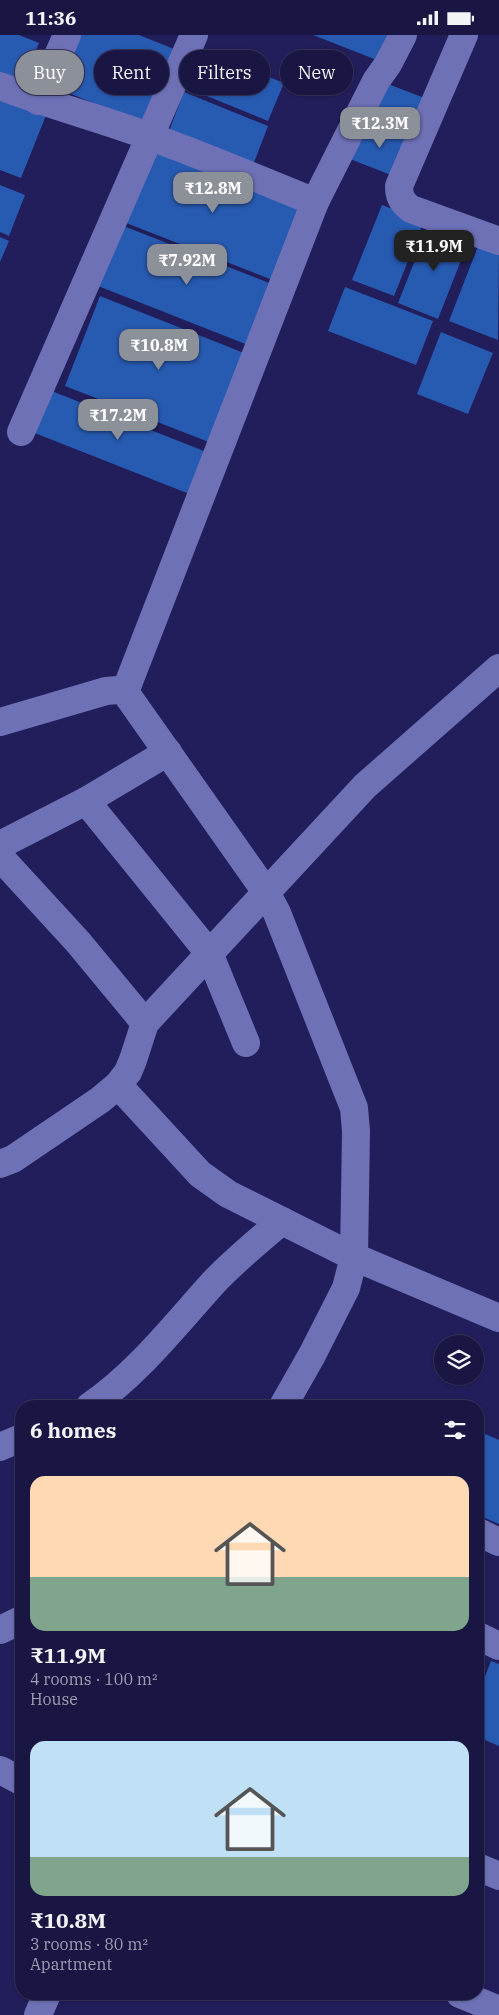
<!DOCTYPE html>
<meta charset="utf-8">
<style>
:root{--surface:#1a1644;--page:#27234f;--text:#f1f3f6;--muted:#9f9fb2;--line:#38355d;--accent:#8c9099}
body{margin:0;font-family:"IBM Plex Serif",serif;background:var(--page);color:var(--text);height:100vh;display:flex;flex-direction:column;font-size:19px;white-space:nowrap}
*{box-sizing:border-box;margin:0}
p{font-size:16px;color:var(--muted)}
.icon{flex:none;width:28px;height:28px;fill:none;stroke:currentColor;stroke-width:2;stroke-linecap:round;stroke-linejoin:round}
.map{position:relative;flex:1;overflow:hidden}
.side{position:absolute;left:15px;top:1365px;width:469px;height:600px;display:flex;flex-direction:column;background:var(--surface);border-radius:20px;box-shadow:0 1px 4px #0004,0 0 0 1px var(--line)}
.side>*{flex:none}
.banner{position:absolute;left:15px;top:15px;width:470px;height:45px;display:flex;gap:10px}
.tools{position:absolute;left:434px;top:1300px;display:grid;gap:10px}
.tools a{display:grid;place-items:center;width:50px;height:50px;border-radius:50%;background:var(--surface);box-shadow:0 1px 4px #0004,0 0 0 1px var(--line);font-size:25px}
.price{position:absolute;translate:-50% -42px;padding:0 11px;border-radius:10px;background:var(--accent);color:#fff;font-size:16px;line-height:32px;filter:drop-shadow(0 1px 2px #0008)}
.price::after{content:'';position:absolute;left:50%;top:30px;width:15px;height:11px;margin-left:-8px;background:inherit;clip-path:polygon(0 0,100% 0,50% 100%)}
.price.active{background:#222;color:#fff}
ul{padding:0;list-style:none}
li{display:grid;align-content:center;gap:10px;height:265px;padding:0 15px}
li span{display:grid;place-items:center;height:155px;border-radius:15px;color:#555}
li>.icon{margin-inline-start:auto}
span .icon{width:90px;height:90px;fill:#fffc;stroke-width:1}
li b{font-size:21px}
h2{display:flex;justify-content:space-between;align-items:center;height:60px;padding:0 15px;font-size:21px}
.pill{padding:0 18px;border-radius:22px;background:var(--surface);box-shadow:0 1px 4px #0004,0 0 0 1px var(--line);font-size:18px;line-height:45px}
.pill.active{background:var(--accent);color:#fff}
.status{display:flex;justify-content:space-between;align-items:center;height:35px;padding:0 25px;background:var(--surface);direction:ltr}
.status svg{height:14px;fill:currentColor}
.map>svg:first-child{display:block}
.building{fill:#275ab1}
.lines{fill:none;stroke-linecap:round;stroke-linejoin:round}
.minor{stroke:#6e71b6;stroke-width:28}
</style>
<div class="status"><b>11:36</b><svg viewBox="0 0 49 12"><path d="M0 12V9h3v3zM5 12V6h3v6zM10 12V3h3v9zM15 12V0h3v12zM26 1h20v11H26zM47 4h2v5h-2z"/></svg></div>
<div class="map">
<svg width="499" height="1980" viewBox="0 0 499 1980">
<rect width="100%" height="100%" fill="#221e5b"/>
<g class="building">
<polygon points="0,0 19,0 39,8 19,55 0,47"/>
<polygon points="80,0 139,0 179,16 150,91 59,54"/>
<polygon points="313,0 398,0 387,29"/>
<polygon points="202,16 284,48 268,86 187,53"/>
<polygon points="380,46 427,64 415,96 368,77"/>
<polygon points="184,57 268,91 253,130 169,96"/>
<polygon points="0,59 47,78 21,143 0,135"/>
<polygon points="364,87 410,105 396,142 350,124"/>
<polygon points="150,112 304,172 275,246 121,186"/>
<polygon points="0,150 25,160 9,201 0,197"/>
<polygon points="382,170 424,186 394,261 352,245"/>
<polygon points="121,190 277,251 253,312 98,251"/>
<polygon points="429,190 469,205 438,284 398,268"/>
<polygon points="0,202 9,206 0,227"/>
<polygon points="480,206 499,214 498,305 449,286"/>
<polygon points="345,252 433,286 416,330 328,296"/>
<polygon points="100,261 254,322 219,411 65,351"/>
<polygon points="441,297 493,318 468,379 417,359"/>
<polygon points="44,353 209,418 192,460 27,395"/>
<polygon points="485,1399 499,1405 499,1489 478,1480 478,1417"/>
<polygon points="491,1626 499,1629 499,1711 478,1702 478,1660"/>
</g>
<g class="lines">
<g class="minor">
<path d="M464,0L399,151C399,162 402,167 411,174L499,206"/>
<path d="M0,51C49,70 99,83 148,101C205,121 260,145 315,167"/>
<polyline points="38,66 67,0"/>
<polyline points="21,397 194,0"/>
<polyline points="125,657 315,167 376,46 388,29 403,0"/>
<polyline points="0,687 106,656 118,655 125,657 266,857 277,878 354,1073 356,1096 354,1222 346,1253 312,1320 283,1371"/>
<polyline points="86,766 209,918 246,1008"/>
<polyline points="0,810 86,766 168,717"/>
<polyline points="0,822 78,907 145,988"/>
<polyline points="118,1050 200,1139 228,1159 354,1222 499,1283"/>
<polyline points="0,1129 13,1124 100,1065 118,1050 128,1037 133,1025 145,988 365,751 499,633"/>
<path d="M90,1371C138,1338 175,1290 214,1247C235,1225 258,1206 282,1186"/>
<polyline points="0,1412 21,1403"/>
<polyline points="478,1497 499,1507"/>
<polyline points="0,1595 21,1585"/>
<polyline points="478,1601 499,1611"/>
<polyline points="0,1735 21,1746"/>
<polyline points="478,1832 499,1841"/>
<polyline points="460,1959 499,1975"/>
<polyline points="38,1980 47,1959"/>
</g>
</g>
</svg>
<div class="tools">
<a><svg class="icon" aria-label="layers" viewBox="0 0 24 24"><path d="M12 4l9 5-9 5-9-5zM3 14l9 5 9-5"/></svg></a>
</div>
<b class="price" style="left:380px;top:114px">₹12.3M</b>
<b class="price" style="left:213px;top:179px">₹12.8M</b>
<b class="price active" style="left:434px;top:237px">₹11.9M</b>
<b class="price" style="left:187px;top:251px">₹7.92M</b>
<b class="price" style="left:159px;top:336px">₹10.8M</b>
<b class="price" style="left:118px;top:406px">₹17.2M</b>
<div class="banner">
<a class="pill active">Buy</a>
<a class="pill">Rent</a>
<a class="pill">Filters</a>
<a class="pill">New</a>
</div>
<section class="side">
<h2>6 homes<svg class="icon" aria-label="filters" viewBox="0 0 24 24"><path d="M4 7h16M4 17h16"/><circle cx="9" cy="7" r="2"/><circle cx="15" cy="17" r="2"/></svg></h2>
<ul>
<li><span style="background:linear-gradient(#ffd9b3 65%,#7fa58c 0)"><svg class="icon" aria-label="home" viewBox="0 0 24 24"><path d="M3 11l9-7 9 7M6 9v11h12V9"/></svg></span><div><b>₹11.9M</b><p>4 rooms · 100 m²</p><p>House</p></div></li>
<li><span style="background:linear-gradient(#bfe0f5 75%,#7fa58c 0)"><svg class="icon" aria-label="home" viewBox="0 0 24 24"><path d="M3 11l9-7 9 7M6 9v11h12V9"/></svg></span><div><b>₹10.8M</b><p>3 rooms · 80 m²</p><p>Apartment</p></div></li>
</ul>
</section>
</div>
